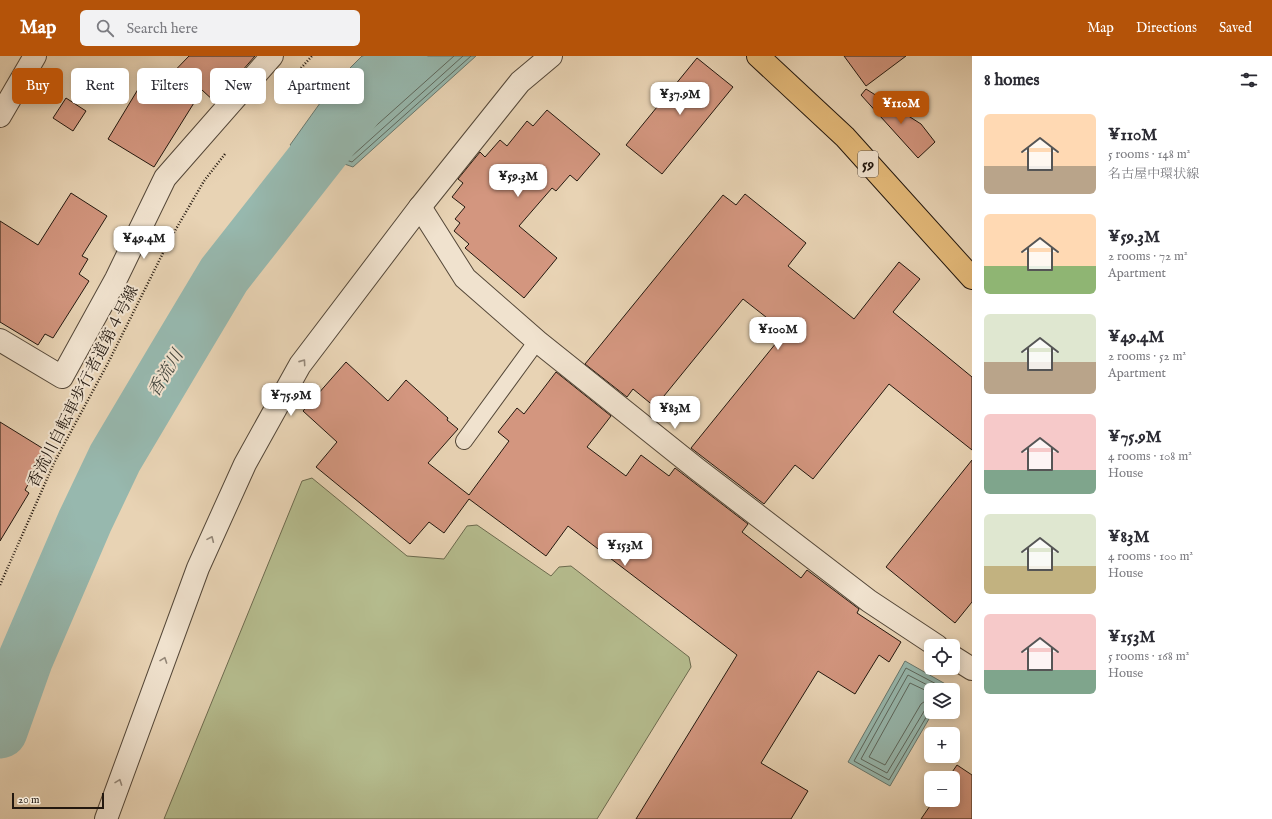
<!DOCTYPE html>
<meta charset="utf-8">
<style>
:root{--surface:#fff;--page:#f2f2f3;--text:#2b2b33;--muted:#7c7c81;--accent:#b45309}
body{margin:0;font-family:"IM FELL English","Noto Serif JP",serif;background:var(--page);color:var(--text);height:100vh;display:flex;flex-direction:column;font-size:15px;white-space:nowrap}
*{box-sizing:border-box;margin:0}
p{font-size:13px;color:var(--muted)}
.icon{flex:none;width:22px;height:22px;fill:none;stroke:currentColor;stroke-width:2;stroke-linecap:round;stroke-linejoin:round}
.map{position:relative;flex:1;overflow:hidden}
.drawer{display:flex;flex-direction:column;background:var(--surface);width:300px}
.drawer>*{flex:none}
.guide{position:absolute;left:12px;top:12px;width:380px;height:36px;display:flex;gap:8px}
.controls{position:absolute;left:924px;top:583px;display:grid;gap:8px}
.controls a{display:grid;place-items:center;width:36px;height:36px;border-radius:6px;background:var(--surface);box-shadow:0 2px 10px #0003;font-size:20px}
.scale{position:absolute;left:12px;bottom:10px;width:92px;box-sizing:border-box;padding-left:4px;border:2px solid #23180f;border-top:0;font-size:11px;line-height:14px;white-space:nowrap;color:#23180f;-webkit-text-stroke:3px #f0e2ce;paint-order:stroke}
.price{position:absolute;translate:-50% -34px;padding:0 9px;border-radius:8px;background:#fff;color:#222;font-size:13px;line-height:26px;filter:drop-shadow(0 1px 2px #0008)}
.price::after{content:'';position:absolute;left:50%;top:24px;width:12px;height:9px;margin-left:-6px;background:inherit;clip-path:polygon(0 0,100% 0,50% 100%)}
.price.on{background:var(--accent);color:#fff}
ul{padding:0;list-style:none}
li{display:flex;align-items:center;gap:12px;height:100px;padding:0 12px}
li span{display:grid;place-items:center;flex:none;width:112px;height:80px;border-radius:6px;color:#555}
li>.icon{margin-inline-start:auto}
span .icon{width:48px;height:48px;fill:#fffc;stroke-width:1}
li b{font-size:17px}
h2{display:flex;justify-content:space-between;align-items:center;height:48px;padding:0 12px;font-size:17px}
.pill{padding:0 14px;border-radius:6px;background:var(--surface);box-shadow:0 2px 10px #0003;font-size:14px;line-height:36px}
.pill.on{background:var(--accent);color:#fff}
header{display:flex;align-items:center;gap:24px;box-sizing:border-box;height:56px;padding:0 20px;background:var(--accent);color:#fff}
header strong{font-size:19px}
nav{display:flex;gap:22px;margin-inline-start:auto;font-size:14px}
.search{width:280px;height:36px;background:var(--page);display:flex;align-items:center;gap:10px;box-sizing:border-box;padding:0 14px;border-radius:6px;color:var(--muted);font-size:15px}
main{display:flex;flex:1;min-height:0}
.map>svg:first-child{display:block}
.green{fill:#b5bc8e;stroke:#6c6a4e}
.water{fill:#97b8ae;stroke:#69786e}
.lines{fill:none;stroke-linecap:round;stroke-linejoin:round}
.shore{stroke:#5d685e;stroke-width:1}
.river{stroke:#97b8ae;stroke-width:55}
.building{fill:#d3967f;stroke:#23180f}
.service-casing{stroke:#544738;stroke-width:18}
.minor-casing{stroke:#544738;stroke-width:24}
.primary-casing{stroke:#23180f;stroke-width:24}
.path{stroke:#23180f;stroke-width:2.5;stroke-dasharray:1 2;stroke-linecap:butt}
.service{stroke:#f0e2ce;stroke-width:16}
.minor{stroke:#f0e2ce;stroke-width:22}
.primary{stroke:#e4ba7a;stroke-width:22}
.oneway{stroke:#948778}
.labels{text-anchor:middle;stroke-width:4;stroke-linejoin:round;paint-order:stroke}
.shield{fill:#f0e2ce;stroke:#605548;stroke-width:1}
.shield-label{font-size:15px;font-weight:bold;fill:#23180f}
.street-label{font-size:16px;fill:#23180f;stroke:#f0e2ce}
.water-label{font-size:17px;font-style:italic;fill:#46483f;stroke:#f0e2ce}
</style>
<header>
<strong>Map</strong>
<div class="search"><svg class="icon" aria-label="search" viewBox="0 0 24 24"><circle cx="10" cy="10" r="6"/><path d="M15 15l6 6"/></svg>Search here</div>
<nav><a>Map</a><a>Directions</a><a>Saved</a></nav>
</header>
<main>
<div class="map">
<svg width="972" height="763" viewBox="0 0 972 763">
<rect width="100%" height="100%" fill="#e8d3b4"/>
<filter id="stains"><feTurbulence type="fractalNoise" baseFrequency=".005" numOctaves="4"/><feColorMatrix values="0 0 0 0 .2 0 0 0 0 .09 0 0 0 0 .02 0 0 0 .5 -.17"/></filter>
<radialGradient id="worn" r=".72"><stop offset=".6" stop-color="#630" stop-opacity="0"/><stop offset="1" stop-color="#630" stop-opacity=".3"/></radialGradient>
<polygon class="green" points="312,422 407,500 444,503 467,470 477,469 551,520 559,511 571,510 689,601 691,611 597,763 164,763 302,425"/>
<g class="water">
<polygon points="362,0 476,0 353,111 290,89 333,29"/>
<polygon points="905,605 949,630 946,634 931,634 931,656 933,656 890,730 848,706"/>
</g>
<g class="lines">
<g class="shore">
<polyline points="364,0 363,4 336,32 298,85 299,87 352,106 471,0"/>
<polyline points="370,0 368,7 340,35 306,82 307,85 352,100 463,0"/>
<polyline points="376,0 373,10 345,39 316,79 316,82 350,93 454,0"/>
<polyline points="931,637 910,627 869,701 885,709 921,648 931,641"/>
<polyline points="931,647 926,652 887,717 861,703 908,619 937,634"/>
<polyline points="931,653 889,724 854,705 906,612 942,631 943,634"/>
</g>
<polyline class="river" points="0,675 26,602 85,465 115,402 172,306 224,219 359,47 400,0"/>
</g>
<g class="building">
<polygon points="189,0 255,0 215,46 202,34 154,111 108,83 146,20 161,29"/>
<polygon points="844,0 906,0 866,30"/>
<polygon points="697,2 733,31 662,118 626,89"/>
<polygon points="866,33 921,68 935,86 918,102 861,39"/>
<polygon points="66,42 86,55 73,75 53,62"/>
<polygon points="547,54 600,98 577,125 570,119 556,135 552,132 519,170 557,202 524,242 465,192 469,188 454,175 460,167 455,163 465,151 452,141 463,127 458,123 480,96 485,101 500,84 507,90 527,65 533,70"/>
<polygon points="71,137 107,160 82,200 88,203 79,218 89,225 53,282 45,278 38,289 0,266 0,165 38,189"/>
<polygon points="745,138 806,187 788,210 854,263 899,206 920,223 893,256 972,321 972,394 889,328 813,423 795,409 764,448 691,392 785,276 743,243 655,351 633,333 627,341 585,308 723,139 736,149"/>
<polygon points="346,306 388,345 406,324 448,362 447,364 458,373 428,407 469,439 509,385 498,376 517,352 524,358 556,316 611,360 587,391 626,420 641,399 669,420 675,412 748,468 742,476 801,522 807,514 859,553 857,557 901,586 889,606 879,599 855,638 818,615 761,707 808,735 791,763 636,763 737,599 568,470 546,500 469,443 444,477 429,466 410,488 316,411 337,386 303,355"/>
<polygon points="0,366 47,395 25,434 29,437 0,485"/>
<polygon points="972,404 972,546 955,567 886,511"/>
<polygon points="957,709 972,719 972,763 921,763 934,744 953,744 953,722 948,722"/>
</g>
<g class="lines">
<g class="service-casing">
<polyline id="service" points="464,385 537,285"/>
</g>
<g class="minor-casing">
<g id="minor">
<polyline points="0,60 35,0"/>
<polyline points="420,151 465,222 537,285 697,413 869,545 937,590"/>
<polyline points="0,284 62,321 116,223 165,122 272,0"/>
<polyline points="953,601 972,613"/>
<polyline points="106,763 198,512 245,408 300,309 420,151 520,26 551,0"/>
</g>
</g>
<g class="primary-casing">
<polyline id="primary" points="758,0 845,81 972,222"/>
</g>
<g class="path">
<polyline points="293,21 312,0"/>
<polyline points="0,529 55,405 108,307 169,185 204,125 225,98"/>
</g>
<use href="#service" class="service"/>
<use href="#minor" class="minor"/>
<use href="#primary" class="primary"/>
</g>
<defs><path id="oneway-chevron" d="M-2-3.5L2.5 0L-2 3.5" fill="none" stroke-width="1.6" stroke-linecap="round" stroke-linejoin="round"/></defs>
<g class="oneway">
<use href="#oneway-chevron" transform="translate(303 306) rotate(-55)"/>
<use href="#oneway-chevron" transform="translate(211 483) rotate(-66)"/>
<use href="#oneway-chevron" transform="translate(164 604) rotate(-70)"/>
<use href="#oneway-chevron" transform="translate(119 726) rotate(-70)"/>
</g>
<g class="labels">
<rect class="shield" x="858" y="95" width="20" height="26" rx="3"/>
<g class="shield-label">
<text x="868" y="113">59</text>
</g>
<g class="street-label">
<text transform="translate(82 330) rotate(-63)" y="6">香流川自転車歩行者道第４号線</text>
</g>
<g class="water-label">
<text transform="translate(165 317) rotate(-59)" y="6">香流川</text>
</g>
</g>
<rect width="100%" height="100%" filter="url(#stains)"/>
<rect width="100%" height="100%" fill="url(#worn)"/>
</svg>
<div class="controls">
<a><svg class="icon" aria-label="locate" viewBox="0 0 24 24"><circle cx="12" cy="12" r="6"/><path d="M12 2v4M12 18v4M2 12h4M18 12h4"/></svg></a>
<a><svg class="icon" aria-label="layers" viewBox="0 0 24 24"><path d="M12 4l9 5-9 5-9-5zM3 14l9 5 9-5"/></svg></a>
<a>+</a>
<a>−</a>
</div>
<div class="scale">20 m</div>
<b class="price" style="left:680px;top:60px">¥37.9M</b>
<b class="price on" style="left:901px;top:69px">¥110M</b>
<b class="price" style="left:518px;top:142px">¥59.3M</b>
<b class="price" style="left:144px;top:204px">¥49.4M</b>
<b class="price" style="left:778px;top:295px">¥100M</b>
<b class="price" style="left:291px;top:361px">¥75.9M</b>
<b class="price" style="left:675px;top:374px">¥83M</b>
<b class="price" style="left:625px;top:511px">¥153M</b>
<div class="guide">
<a class="pill on">Buy</a>
<a class="pill">Rent</a>
<a class="pill">Filters</a>
<a class="pill">New</a>
<a class="pill">Apartment</a>
</div>
</div>
<section class="drawer">
<h2>8 homes<svg class="icon" aria-label="filters" viewBox="0 0 24 24"><path d="M4 7h16M4 17h16"/><circle cx="9" cy="7" r="2"/><circle cx="15" cy="17" r="2"/></svg></h2>
<ul>
<li><span style="background:linear-gradient(#ffd9b3 65%,#b9a48a 0)"><svg class="icon" aria-label="home" viewBox="0 0 24 24"><path d="M3 11l9-7 9 7M6 9v11h12V9"/></svg></span><div><b>¥110M</b><p>5 rooms · 148 m²</p><p>名古屋中環状線</p></div></li>
<li><span style="background:linear-gradient(#ffd9b3 65%,#8fb573 0)"><svg class="icon" aria-label="home" viewBox="0 0 24 24"><path d="M3 11l9-7 9 7M6 9v11h12V9"/></svg></span><div><b>¥59.3M</b><p>2 rooms · 72 m²</p><p>Apartment</p></div></li>
<li><span style="background:linear-gradient(#dfe7d0 60%,#b9a48a 0)"><svg class="icon" aria-label="home" viewBox="0 0 24 24"><path d="M3 11l9-7 9 7M6 9v11h12V9"/></svg></span><div><b>¥49.4M</b><p>2 rooms · 52 m²</p><p>Apartment</p></div></li>
<li><span style="background:linear-gradient(#f6c9c9 70%,#7fa58c 0)"><svg class="icon" aria-label="home" viewBox="0 0 24 24"><path d="M3 11l9-7 9 7M6 9v11h12V9"/></svg></span><div><b>¥75.9M</b><p>4 rooms · 108 m²</p><p>House</p></div></li>
<li><span style="background:linear-gradient(#dfe7d0 65%,#c2b280 0)"><svg class="icon" aria-label="home" viewBox="0 0 24 24"><path d="M3 11l9-7 9 7M6 9v11h12V9"/></svg></span><div><b>¥83M</b><p>4 rooms · 100 m²</p><p>House</p></div></li>
<li><span style="background:linear-gradient(#f6c9c9 70%,#7fa58c 0)"><svg class="icon" aria-label="home" viewBox="0 0 24 24"><path d="M3 11l9-7 9 7M6 9v11h12V9"/></svg></span><div><b>¥153M</b><p>5 rooms · 168 m²</p><p>House</p></div></li>
</ul>
</section>
</main>
